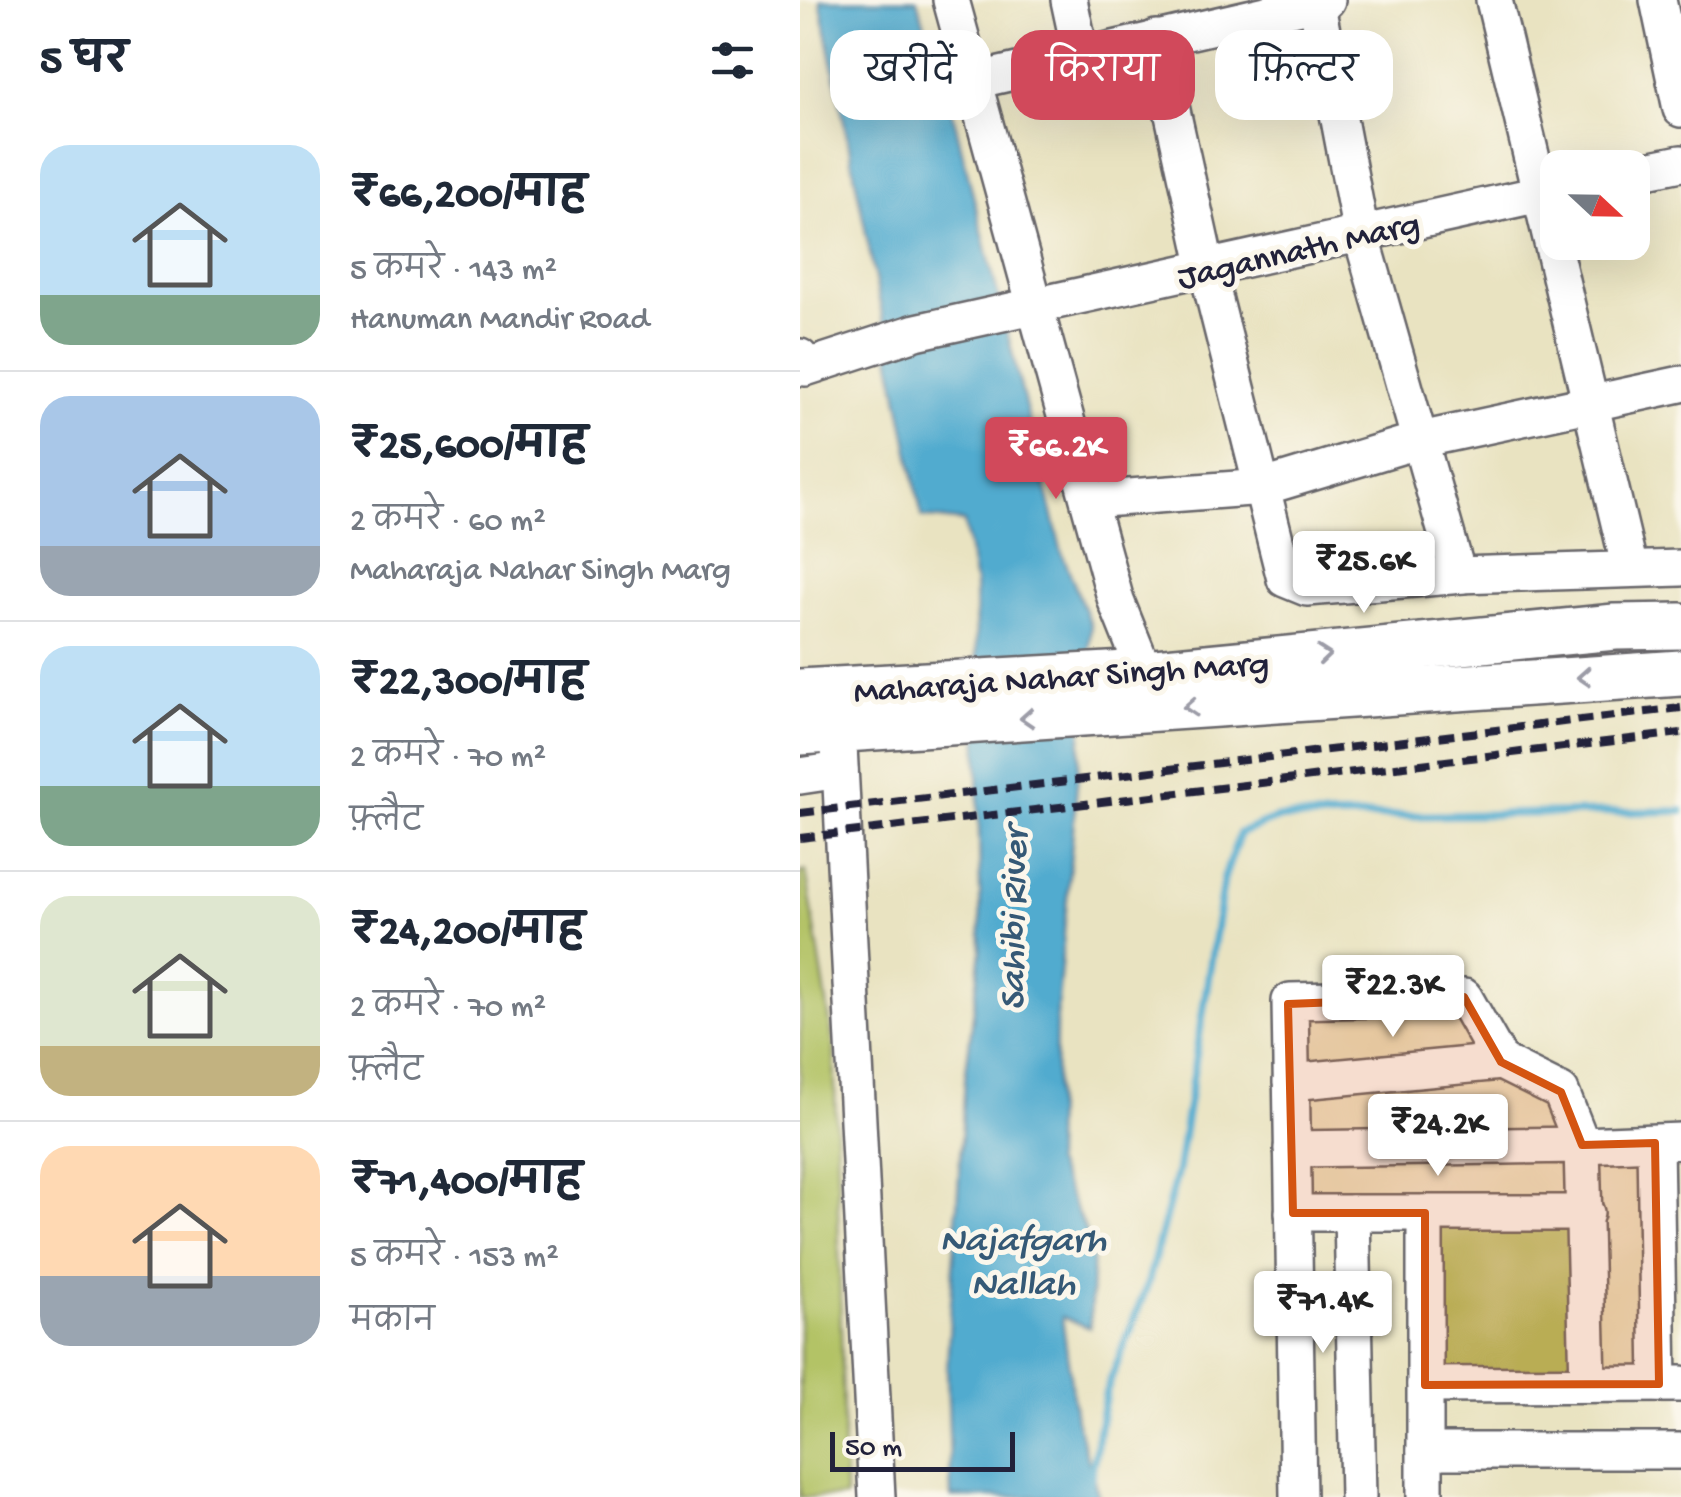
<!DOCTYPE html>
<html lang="hi">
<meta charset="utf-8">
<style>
:root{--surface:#fff;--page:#f2f2f3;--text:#1f2937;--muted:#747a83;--line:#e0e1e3;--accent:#d1495b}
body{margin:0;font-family:"Gochi Hand","Playpen Sans Deva",sans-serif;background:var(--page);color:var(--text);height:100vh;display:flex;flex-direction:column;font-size:38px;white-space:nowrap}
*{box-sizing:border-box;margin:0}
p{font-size:32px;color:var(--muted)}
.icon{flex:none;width:55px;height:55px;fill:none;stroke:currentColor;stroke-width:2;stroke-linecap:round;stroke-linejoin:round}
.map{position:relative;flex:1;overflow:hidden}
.details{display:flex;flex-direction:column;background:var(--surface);width:800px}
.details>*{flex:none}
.banner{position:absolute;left:30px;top:30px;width:700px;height:90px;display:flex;gap:20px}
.needle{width:65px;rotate:112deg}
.buttons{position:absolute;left:740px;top:150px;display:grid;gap:20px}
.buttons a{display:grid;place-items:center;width:110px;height:110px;border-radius:20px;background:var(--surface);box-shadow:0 10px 40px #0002;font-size:50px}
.scale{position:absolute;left:30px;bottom:25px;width:185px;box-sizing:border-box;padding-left:10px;border:5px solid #22223b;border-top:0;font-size:28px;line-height:35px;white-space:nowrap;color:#22223b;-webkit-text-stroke:8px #fbf7ec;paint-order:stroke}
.price{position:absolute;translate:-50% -85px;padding:0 22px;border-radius:10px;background:#fff;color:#222;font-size:32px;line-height:65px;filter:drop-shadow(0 2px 5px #0008)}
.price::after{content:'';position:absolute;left:50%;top:60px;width:30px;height:22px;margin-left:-15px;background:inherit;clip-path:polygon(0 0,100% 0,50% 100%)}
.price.selected{background:var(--accent);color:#fff}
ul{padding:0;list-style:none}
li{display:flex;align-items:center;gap:30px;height:250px;padding:0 40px}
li+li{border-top:2px solid var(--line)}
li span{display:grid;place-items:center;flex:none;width:280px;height:200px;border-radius:30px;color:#555}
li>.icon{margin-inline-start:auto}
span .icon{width:120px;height:120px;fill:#fffc;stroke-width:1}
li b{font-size:42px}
h2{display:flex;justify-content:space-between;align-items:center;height:120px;padding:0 40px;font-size:42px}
.tag{padding:0 35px;border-radius:30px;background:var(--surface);box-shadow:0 10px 40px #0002;font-size:35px;line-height:90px}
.tag.selected{background:var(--accent);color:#fff}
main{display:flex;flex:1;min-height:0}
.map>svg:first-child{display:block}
.green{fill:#b3c366;stroke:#6a7250;stroke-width:2.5}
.water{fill:#51abcf;stroke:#3a6685;stroke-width:2.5}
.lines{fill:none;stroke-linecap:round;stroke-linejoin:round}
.stream{stroke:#51abcf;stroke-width:8}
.minor-casing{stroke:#68666a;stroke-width:40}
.major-casing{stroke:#68666a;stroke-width:50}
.minor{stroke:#fff;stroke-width:35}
.major{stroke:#fff;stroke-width:45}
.rail{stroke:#22223b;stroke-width:8;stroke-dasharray:15 8;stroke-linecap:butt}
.oneway{stroke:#9c9ca7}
.marked{fill:#d45411;fill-opacity:0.2;stroke:#d45411;stroke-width:8;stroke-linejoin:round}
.labels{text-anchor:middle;stroke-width:10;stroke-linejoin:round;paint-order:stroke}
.street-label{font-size:35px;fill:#22223b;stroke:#fbf7ec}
.water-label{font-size:38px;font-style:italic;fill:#355976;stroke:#fbf7ec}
</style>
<main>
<section class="details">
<h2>5 घर<svg class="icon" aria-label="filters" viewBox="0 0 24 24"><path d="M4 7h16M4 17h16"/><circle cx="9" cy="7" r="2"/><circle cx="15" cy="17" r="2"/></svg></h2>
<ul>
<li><span style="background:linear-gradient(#bfe0f5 75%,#7fa58c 0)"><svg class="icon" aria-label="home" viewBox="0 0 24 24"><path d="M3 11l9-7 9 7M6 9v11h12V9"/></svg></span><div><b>₹66,200/माह</b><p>5 कमरे · 143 m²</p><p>Hanuman Mandir Road</p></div></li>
<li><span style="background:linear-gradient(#a9c7e8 75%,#9aa5b1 0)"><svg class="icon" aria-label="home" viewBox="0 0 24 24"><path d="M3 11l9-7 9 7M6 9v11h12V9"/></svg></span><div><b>₹25,600/माह</b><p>2 कमरे · 60 m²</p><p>Maharaja Nahar Singh Marg</p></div></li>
<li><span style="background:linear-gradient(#bfe0f5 70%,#7fa58c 0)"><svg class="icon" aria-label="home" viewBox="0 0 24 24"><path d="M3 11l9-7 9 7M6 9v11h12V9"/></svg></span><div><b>₹22,300/माह</b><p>2 कमरे · 70 m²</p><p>फ़्लैट</p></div></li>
<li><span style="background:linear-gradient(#dfe7d0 75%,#c2b280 0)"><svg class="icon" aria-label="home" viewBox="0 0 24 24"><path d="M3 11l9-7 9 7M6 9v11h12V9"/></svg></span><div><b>₹24,200/माह</b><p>2 कमरे · 70 m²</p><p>फ़्लैट</p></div></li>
<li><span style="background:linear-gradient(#ffd9b3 65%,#9aa5b1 0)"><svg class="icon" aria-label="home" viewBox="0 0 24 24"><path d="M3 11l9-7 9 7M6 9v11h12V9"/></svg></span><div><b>₹71,400/माह</b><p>5 कमरे · 153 m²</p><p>मकान</p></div></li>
</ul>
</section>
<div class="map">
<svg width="881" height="1497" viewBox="0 0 881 1497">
<rect width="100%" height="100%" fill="#fbf7ec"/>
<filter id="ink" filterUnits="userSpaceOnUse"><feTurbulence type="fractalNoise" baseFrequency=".01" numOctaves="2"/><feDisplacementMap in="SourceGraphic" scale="20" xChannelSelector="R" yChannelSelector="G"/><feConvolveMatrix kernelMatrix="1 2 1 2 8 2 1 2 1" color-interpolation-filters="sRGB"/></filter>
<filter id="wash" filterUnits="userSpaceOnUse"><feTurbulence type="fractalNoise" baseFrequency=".0048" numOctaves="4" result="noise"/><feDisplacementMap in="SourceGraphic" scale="40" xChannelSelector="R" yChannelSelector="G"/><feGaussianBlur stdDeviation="2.25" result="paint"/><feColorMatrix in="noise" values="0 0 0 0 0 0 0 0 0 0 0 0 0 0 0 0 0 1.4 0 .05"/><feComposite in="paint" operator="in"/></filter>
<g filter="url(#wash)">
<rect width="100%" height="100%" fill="#e9e3c1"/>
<g class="green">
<polygon points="6,871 34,1048 45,1497 0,1497 0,873"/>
<polygon points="633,1226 780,1227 778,1375 631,1374"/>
</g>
<polygon class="water" points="20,0 117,0 155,122 262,553 291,626 256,1024 254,1162 293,1247 290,1328 262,1317 276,1419 299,1497 151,1497 147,1367 165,1079 181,951 175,583 164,522 122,517"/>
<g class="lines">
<polyline class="stream" points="287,1497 306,1392 348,1283 378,1169 424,878 440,833 478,818 881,811"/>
</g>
</g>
<g filter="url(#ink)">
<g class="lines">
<g class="minor-casing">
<g id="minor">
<polyline points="151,0 316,601 345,673"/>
<polyline points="269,0 281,56"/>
<polyline points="516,0 561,234 658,575 881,568"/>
<polyline points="694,0 830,569"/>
<polyline points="858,0 881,109"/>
<polyline points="356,38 407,269 485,579 507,588 663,575"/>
<polyline points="174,81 527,0"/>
<polyline points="832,173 881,163"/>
<polyline points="0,357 5,368 116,332 758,190"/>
<polyline points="289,500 464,487 620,440 881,384"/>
<polyline points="37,706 77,1497"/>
<polyline points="0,776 40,770"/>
<polyline points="491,1082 701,1062"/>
<polyline points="855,1143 859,1384"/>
<polyline points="492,1149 782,1145 788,1384"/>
<polyline points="493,1213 786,1213"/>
<polyline points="552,1213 558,1497"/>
<polyline points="625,1385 881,1384"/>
<polyline points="625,1451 881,1451"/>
<polyline points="498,1497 490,1001 664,997 701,1062 761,1092 782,1145 881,1141"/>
<polyline points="625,1497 625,1213"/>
</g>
</g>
<g class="major-casing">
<g id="major">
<polyline points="0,692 345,673 815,627 881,626"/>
<polyline points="0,732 881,673"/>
</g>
</g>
<use href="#minor" class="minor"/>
<use href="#major" class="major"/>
<g class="rail">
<polyline points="0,813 881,708"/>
<polyline points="0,838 881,733"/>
</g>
</g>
<defs><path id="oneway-chevron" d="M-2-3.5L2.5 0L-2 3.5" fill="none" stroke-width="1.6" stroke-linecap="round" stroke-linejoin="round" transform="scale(2.5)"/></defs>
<g class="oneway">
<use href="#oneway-chevron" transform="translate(524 655) rotate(-6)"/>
<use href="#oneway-chevron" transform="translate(784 677) rotate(176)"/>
<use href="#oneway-chevron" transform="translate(390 707) rotate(176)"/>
<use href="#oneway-chevron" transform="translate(227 718) rotate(176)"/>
</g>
</g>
<path class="marked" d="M664,997L701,1062L761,1092L782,1145L855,1143L859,1384L625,1385V1213H493L488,1004Z"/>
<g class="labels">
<g class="street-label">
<text transform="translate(498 248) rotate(-13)" y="12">Jagannath Marg</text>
<text transform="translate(261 675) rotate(-4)" y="12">Maharaja Nahar Singh Marg</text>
</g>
<g class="water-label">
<text transform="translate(211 919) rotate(-89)" y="13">Sahibi River</text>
<text x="223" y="1250">Najafgarh<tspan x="223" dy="44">Nallah</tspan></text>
</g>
</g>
</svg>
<div class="buttons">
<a><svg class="needle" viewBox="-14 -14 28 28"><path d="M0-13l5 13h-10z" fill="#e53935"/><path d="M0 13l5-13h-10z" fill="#747a83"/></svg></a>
</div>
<div class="scale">50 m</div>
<b class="price selected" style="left:256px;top:502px">₹66.2K</b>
<b class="price" style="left:564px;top:616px">₹25.6K</b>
<b class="price" style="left:593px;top:1040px">₹22.3K</b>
<b class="price" style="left:638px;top:1179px">₹24.2K</b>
<b class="price" style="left:523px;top:1356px">₹71.4K</b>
<div class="banner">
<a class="tag">खरीदें</a>
<a class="tag selected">किराया</a>
<a class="tag">फ़िल्टर</a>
</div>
</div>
</main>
